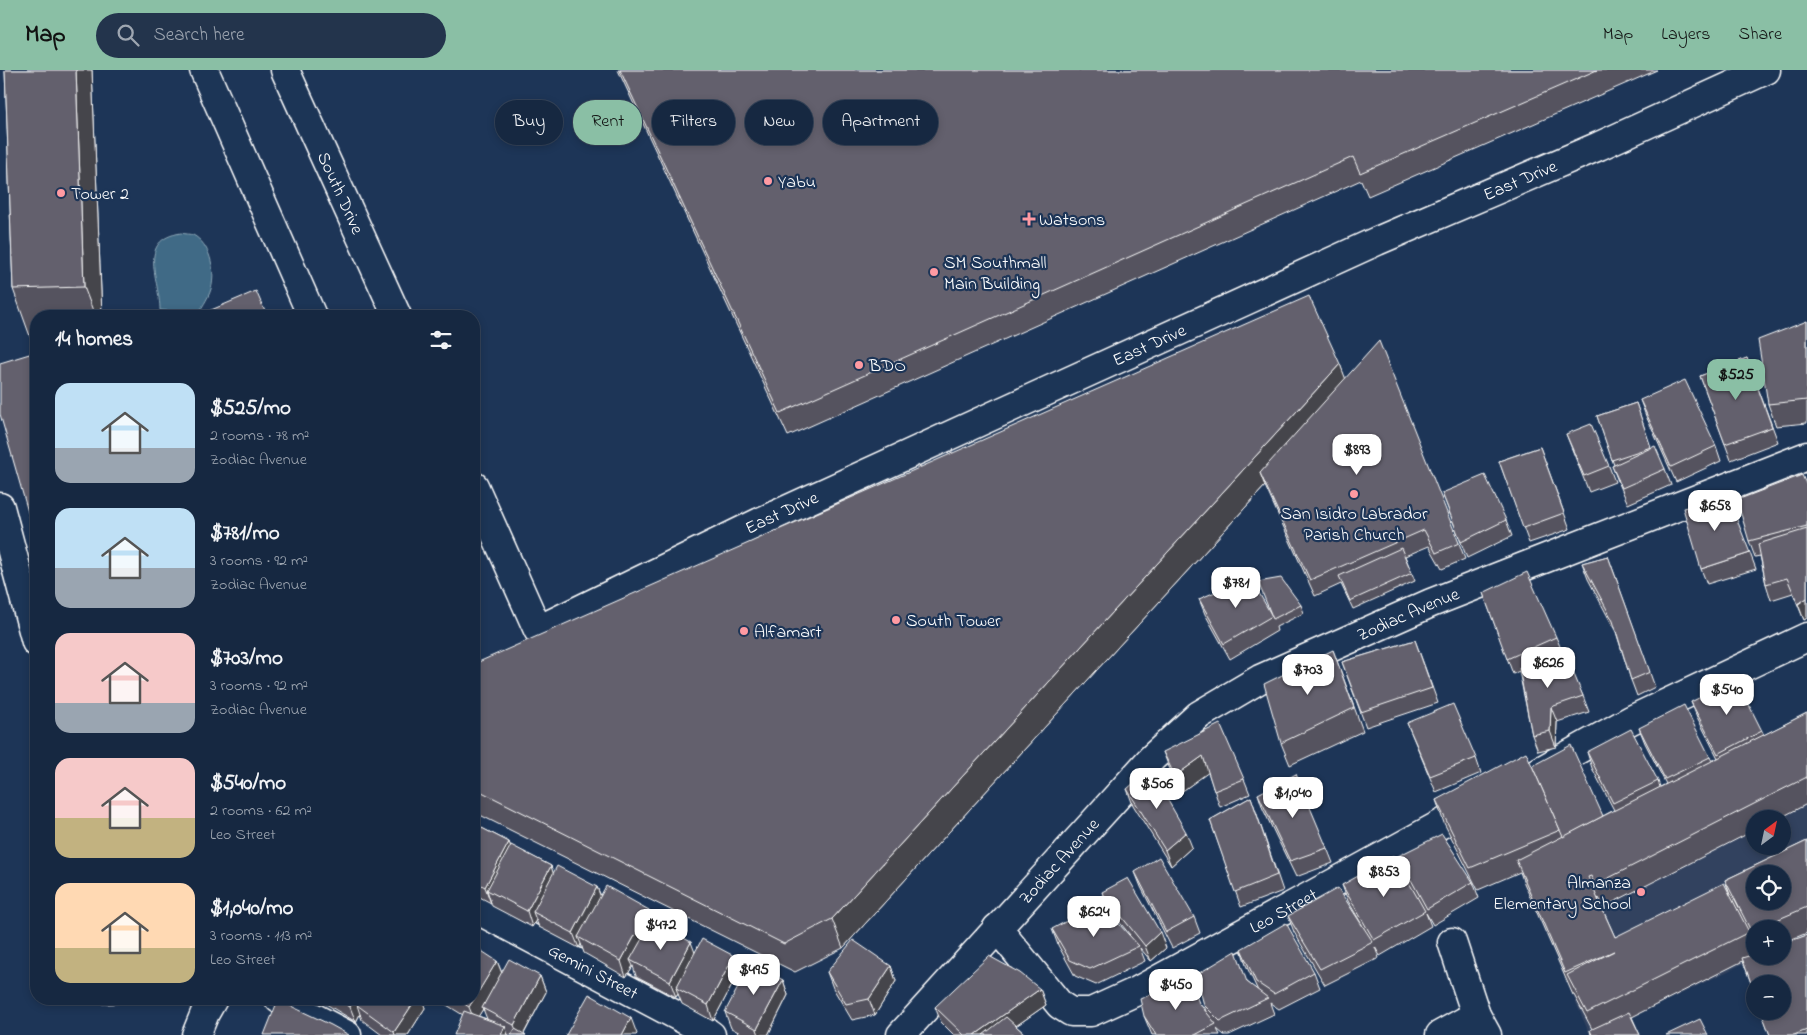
<!DOCTYPE html>
<meta charset="utf-8">
<style>
:root{--surface:#162841;--page:#23344c;--text:#f1f3f6;--muted:#9ea6b1;--line:#35445a;--accent:#8abfa5}
body{margin:0;font-family:"Indie Flower",sans-serif;background:var(--page);color:var(--text);height:100vh;display:flex;flex-direction:column;font-size:19px;white-space:nowrap}
*{box-sizing:border-box;margin:0}
p{font-size:16px;color:var(--muted)}
.icon{flex:none;width:28px;height:28px;fill:none;stroke:currentColor;stroke-width:2;stroke-linecap:round;stroke-linejoin:round}
.map{position:relative;flex:1;overflow:hidden}
.details{position:absolute;left:30px;top:240px;width:450px;height:695px;display:flex;flex-direction:column;background:var(--surface);border-radius:20px;box-shadow:0 2px 8px #0003,0 0 0 1px var(--line)}
.details>*{flex:none}
.guide{position:absolute;left:495px;top:30px;width:475px;height:45px;display:flex;gap:10px}
.needle{width:32px;rotate:33deg}
.tools{position:absolute;left:1746px;top:740px;display:grid;gap:10px}
.tools a{display:grid;place-items:center;width:45px;height:45px;border-radius:50%;background:var(--surface);box-shadow:0 2px 8px #0003,0 0 0 1px var(--line);font-size:25px}
.price{position:absolute;translate:-50% -42px;padding:0 11px;border-radius:10px;background:#fff;color:#222;font-size:16px;line-height:32px;filter:drop-shadow(0 1px 2px #0008)}
.price::after{content:'';position:absolute;left:50%;top:30px;width:15px;height:11px;margin-left:-8px;background:inherit;clip-path:polygon(0 0,100% 0,50% 100%)}
.price.selected{background:var(--accent);color:#111}
ul{padding:0;list-style:none}
li{display:flex;align-items:center;gap:15px;height:125px;padding:0 25px}
li span{display:grid;place-items:center;flex:none;width:140px;height:100px;border-radius:15px;color:#555}
li>.icon{margin-inline-start:auto}
span .icon{width:60px;height:60px;fill:#fffc;stroke-width:1}
li b{font-size:21px}
h2{display:flex;justify-content:space-between;align-items:center;height:60px;padding:0 25px;font-size:21px}
.tag{padding:0 18px;border-radius:22px;background:var(--surface);box-shadow:0 2px 8px #0003,0 0 0 1px var(--line);font-size:18px;line-height:45px}
.tag.selected{background:var(--accent);color:#111}
header{display:flex;align-items:center;gap:30px;box-sizing:border-box;height:70px;padding:0 25px;background:var(--accent);color:#111}
header strong{font-size:24px}
nav{display:flex;gap:28px;margin-inline-start:auto;font-size:18px}
.search{width:350px;height:45px;background:var(--page);display:flex;align-items:center;gap:12px;box-sizing:border-box;padding:0 18px;border-radius:28px;color:var(--muted);font-size:19px}
.map>svg:first-child{display:block}
.built{fill:#32425e;fill-rule:evenodd}
.water{fill:#406b86;stroke:#8ca6b6}
.lines{fill:none;stroke-linecap:round;stroke-linejoin:round}
.street-casing{stroke:#fff;stroke-width:31}
.street{stroke:#1d3557;stroke-width:28}
.wall{fill:#55535e;stroke:#fff;fill-rule:evenodd}
.shaded-wall{fill:#45444c;stroke:#fff}
.building{fill:#63616d;stroke:#fff;fill-rule:evenodd}
.poi-dot{fill:#ff9aa2;stroke:#1d3557;stroke-width:2}
.labels{text-anchor:middle;stroke-width:4.5;stroke-linejoin:round;paint-order:stroke}
.street-label{font-size:18px;fill:#fff;stroke:#1d3557}
.poi-label{font-size:18px;fill:#fff;stroke:#1d3557;text-anchor:start}
</style>
<header>
<strong>Map</strong>
<div class="search"><svg class="icon" aria-label="search" viewBox="0 0 24 24"><circle cx="10" cy="10" r="6"/><path d="M15 15l6 6"/></svg>Search here</div>
<nav><a>Map</a><a>Layers</a><a>Share</a></nav>
</header>
<div class="map">
<svg width="1807" height="965" viewBox="0 0 1807 965">
<rect width="100%" height="100%" fill="#1d3557"/>
<filter id="ink" filterUnits="userSpaceOnUse"><feTurbulence type="fractalNoise" baseFrequency=".02" numOctaves="2"/><feDisplacementMap in="SourceGraphic" scale="10" xChannelSelector="R" yChannelSelector="G"/><feConvolveMatrix kernelMatrix="1 2 1 2 8 2 1 2 1" color-interpolation-filters="sRGB"/></filter>
<g filter="url(#ink)">
<path class="built" d="M1807,669V868L1783,877L1782,859H1755V886H1759L1597,965H1590L1523,812ZM1755,749H1782V776H1755ZM1755,804H1782V831H1755Z"/>
<path class="water" d="M181,163C185,164 190,164 193,165C210,174 215,199 212,215C210,226 203,235 198,244L160,240C160,210 136,170 181,163Z"/>
<g class="lines">
<g class="street-casing">
<g id="street">
<polyline points="204,0 312,246"/>
<path id="s1" d="M285,0L397,246"/>
<path id="s2" d="M474,416L538,560L760,452L1012,337L1377,171L1599,76L1766,0"/>
<polyline points="0,437 36,572"/>
<polyline points="1540,701 1631,650 1807,567"/>
<path id="s3" d="M474,838L704,960L711,965"/>
<path id="s4" d="M997,858L1060,935L1071,942H1091L1137,921L1476,735"/>
<polyline points="1452,872 1476,945 1487,965"/>
<polyline points="279,929 347,965"/>
<polyline points="196,965 205,943 213,929"/>
<path id="s5" d="M901,965L1152,688L1199,645L1260,609L1431,533L1807,386"/>
<polyline points="1440,965 1476,945"/>
</g>
</g>
<use href="#street" class="street"/>
</g>
<g class="wall">
<polygon points="5,0 92,0 102,246 36,246 36,269 31,269 13,219"/>
<polygon points="618,0 1657,0 1368,126 1361,110 788,366"/>
<polygon points="1807,251 1807,353 1776,356 1768,334"/>
<polygon points="1747,288 1778,372 1731,390 1700,306"/>
<polygon points="1340,294 1345,309 1459,473 1465,489 1442,499 1429,476 1405,486 1415,511 1353,539 1341,514 1315,526 1265,416 843,878 795,902 474,742 474,594"/>
<polygon points="1640,330 1716,376 1721,391 1676,412 1646,346"/>
<polygon points="1636,333 1651,378 1665,399 1671,415 1628,434 1618,411 1612,396 1614,395 1597,346"/>
<polygon points="1566,364 1609,396 1615,412 1589,422"/>
<polygon points="1540,377 1570,459 1529,473 1499,391"/>
<polygon points="1807,416 1807,548 1804,550 1793,523 1771,530 1766,514 1760,486 1755,487 1749,471"/>
<polygon points="1442,423 1506,450 1512,466 1467,488"/>
<polygon points="1750,483 1756,499 1707,514 1701,499"/>
<polygon points="1608,486 1655,617 1637,626 1631,610 1616,562 1588,509 1582,493"/>
<polygon points="1483,523 1556,567 1562,581 1583,626 1589,642 1557,652 1556,677 1538,681 1532,665 1519,601 1513,604"/>
<polygon points="1199,529 1269,541 1301,535 1304,543 1276,557 1277,561 1230,589 1205,544"/>
<polygon points="1415,570 1438,633 1366,657 1342,592"/>
<polygon points="1333,580 1363,661 1290,695 1281,673"/>
<polygon points="1691,632 1762,661 1764,665 1807,643 1807,734 1778,749 1755,749 1755,760 1604,837 1599,828 1598,829 1615,867 1730,825 1725,810 1807,771 1807,863 1782,873 1782,859 1755,859 1755,875 1751,868 1755,878 1755,886 1807,865 1807,965 1770,965 1743,891 1632,947 1640,965 1591,965 1590,960 1592,959 1574,925 1573,925 1524,813 1520,802 1478,820 1444,753 1436,730 1532,696 1603,746 1614,740 1592,698 1587,682 1658,711 1660,717 1666,714 1645,673 1639,658 1710,687 1712,691 1718,688 1697,647"/>
<polygon points="1407,653 1476,688 1481,703 1436,722"/>
<polygon points="1163,682 1244,709 1250,724 1220,737 1208,702 1181,722 1169,697"/>
<polygon points="1127,719 1192,777 1171,796 1133,735"/>
<polygon points="1258,724 1327,778 1333,793 1296,807 1263,739"/>
<polygon points="1251,727 1283,821 1241,837 1210,750"/>
<polygon points="474,754 509,772 510,775 551,796 553,804 597,817 601,826 649,840 654,852 695,882 734,886 739,902 713,951 682,934 678,924 676,927 636,906 633,896 626,907 584,883 581,874 579,878 539,857 536,850 532,857 492,836 491,833 474,824"/>
<polygon points="1398,786 1473,812 1479,828 1433,855 1426,843 1431,856 1380,886 1375,877 1379,888 1325,915 1294,862 1288,846 1364,858 1348,831 1342,815 1404,802"/>
<polygon points="1135,802 1194,847 1200,863 1172,878 1141,817"/>
<polygon points="1102,822 1166,878 1151,891 1140,878 1145,891 1096,915 1075,906 1058,875 1052,859 1130,865 1108,838"/>
<polygon points="1241,879 1314,902 1320,918 1279,939 1270,933 1274,944 1229,965 1224,965 1217,959 1220,965 1152,965 1144,946 1199,933 1206,942 1204,935 1247,912 1258,921 1246,895"/>
<path d="M497,891L502,903L540,906L546,922L524,964L526,965H509L508,964V965L463,945L437,929H474ZM483,939L487,949L478,946Z"/>
<polygon points="891,896 896,911 875,945 852,950 833,918 827,902"/>
<polygon points="783,910 788,925 768,965 744,965 731,958 725,942"/>
<polygon points="1040,919 1046,935 1016,956 1026,965 954,965 941,952 935,937"/>
<polygon points="100,929 174,929 174,932 102,934"/>
<polygon points="321,929 422,929 425,938 408,965 382,965 362,950 360,944 356,952 321,931"/>
</g>
<g class="shaded-wall">
<polygon points="76,0 92,0 102,246 95,246 84,217"/>
<polygon points="1340,294 1351,323 1260,403 1265,416 843,878 832,849"/>
<polygon points="1807,528 1807,548 1804,550 1798,534"/>
<polygon points="1551,637 1557,652 1556,677 1550,661"/>
<polygon points="1203,686 1209,702 1181,722 1175,706"/>
<polygon points="1186,762 1192,777 1171,796 1165,780"/>
<polygon points="509,772 515,788 487,820 491,833 485,817"/>
<polygon points="551,796 556,812 533,842 536,850 532,857 527,841"/>
<polygon points="597,817 603,833 578,867 581,874 579,878 573,863"/>
<polygon points="649,840 655,855 630,890 633,896 626,907 621,891"/>
<polygon points="1160,862 1166,878 1151,891 1145,876"/>
<polygon points="691,872 697,888 676,918 678,924 676,927 670,911"/>
<polygon points="734,886 739,902 713,951 708,935"/>
<polygon points="497,891 503,906 475,952 469,937"/>
<polygon points="891,896 896,911 875,945 869,929"/>
<polygon points="540,906 546,922 523,965 518,965 514,955"/>
<polygon points="783,910 788,925 768,965 759,965 757,959"/>
<polygon points="1040,919 1046,935 1003,965 975,965"/>
<polygon points="355,929 369,929 357,935 360,944 356,952 350,937"/>
<polygon points="416,929 422,929 425,938 408,965 395,965 394,962"/>
<polygon points="631,948 637,964 636,965 622,965"/>
<polygon points="505,956 508,965 501,965"/>
</g>
<g class="building">
<polygon points="5,0 76,0 84,217 13,219"/>
<polygon points="620,0 1597,0 1360,103 1353,87 780,343"/>
<polygon points="256,221 267,246 197,246"/>
<polygon points="1309,226 1340,294 832,849 784,874 474,718 474,594"/>
<polygon points="1807,251 1807,330 1768,334 1758,270"/>
<polygon points="1379,271 1459,473 1436,483 1424,460 1310,510 1260,403"/>
<polygon points="36,282 36,470 0,344 0,293"/>
<polygon points="1747,288 1772,357 1725,374 1700,306"/>
<polygon points="1685,310 1716,376 1671,397 1640,330"/>
<polygon points="1636,333 1651,377 1612,390 1597,346"/>
<polygon points="1591,354 1609,396 1584,406 1566,364"/>
<polygon points="1655,376 1665,399 1622,418 1612,396"/>
<polygon points="1540,377 1564,443 1523,458 1499,391"/>
<polygon points="1485,405 1506,450 1461,472 1442,423"/>
<polygon points="1802,405 1807,416 1807,456 1749,471 1737,430"/>
<polygon points="1728,427 1750,483 1701,499 1683,438"/>
<polygon points="1807,459 1807,528 1798,534 1787,508 1766,514 1758,474"/>
<polygon points="1401,478 1412,503 1350,531 1339,506"/>
<polygon points="1608,486 1650,602 1631,610 1613,551 1582,493"/>
<polygon points="1527,502 1556,567 1507,589 1483,523"/>
<polygon points="1250,507 1272,546 1224,574 1199,529"/>
<polygon points="1281,508 1301,535 1273,549 1258,512"/>
<polygon points="1415,570 1432,618 1361,642 1342,592"/>
<polygon points="1333,580 1354,638 1281,673 1264,614"/>
<polygon points="1564,580 1583,626 1551,637 1550,661 1532,665 1519,598"/>
<polygon points="1736,609 1762,661 1718,684 1691,632"/>
<polygon points="1453,634 1476,688 1430,706 1407,653"/>
<polygon points="1684,635 1710,687 1665,709 1639,658"/>
<polygon points="1807,643 1807,707 1595,815 1591,806 1588,807 1615,867 1724,813 1749,862 1587,943 1567,905 1614,881 1565,903 1516,790"/>
<polygon points="1220,654 1244,709 1214,721 1203,686 1175,706 1163,682"/>
<polygon points="1631,659 1658,711 1613,733 1587,682"/>
<polygon points="1571,675 1603,746 1563,767 1532,696"/>
<polygon points="1526,682 1560,760 1470,798 1436,730"/>
<polygon points="1150,699 1186,762 1165,780 1127,719"/>
<polygon points="1296,704 1327,778 1290,791 1258,724"/>
<polygon points="1251,727 1277,805 1235,822 1210,750"/>
<polygon points="474,754 509,772 485,817 474,811"/>
<polygon points="1442,764 1473,812 1427,839 1398,786"/>
<path d="M1807,771V837L1751,861L1725,810ZM1755,804H1782V831H1755Z"/>
<polygon points="511,775 551,796 527,841 487,820"/>
<polygon points="1394,786 1425,841 1374,870 1342,815"/>
<polygon points="1159,787 1194,847 1166,862 1135,802"/>
<polygon points="557,796 597,817 573,863 533,842"/>
<polygon points="1128,808 1160,862 1145,876 1102,822"/>
<polygon points="606,816 649,840 621,891 578,867"/>
<polygon points="1338,818 1373,872 1320,899 1288,846"/>
<polygon points="1100,833 1139,876 1090,899 1070,890 1052,859"/>
<polygon points="652,851 691,872 670,911 630,890"/>
<polygon points="1286,853 1314,902 1274,924 1256,912 1241,879"/>
<polygon points="1807,865 1807,960 1794,965 1770,965 1761,941 1782,941 1782,914 1755,914 1755,924 1742,888 1755,884 1755,886 1782,886 1782,874"/>
<polygon points="702,869 734,886 708,935 676,918"/>
<polygon points="853,870 891,896 869,929 846,934 827,902"/>
<polygon points="474,876 497,891 474,929"/>
<polygon points="1236,881 1247,912 1268,928 1220,951 1204,935 1196,905"/>
<polygon points="989,886 1020,903 1040,919 975,965 964,965 935,937"/>
<polygon points="509,889 540,906 514,955 482,938"/>
<polygon points="751,893 783,910 757,959 725,942"/>
<polygon points="1189,908 1199,933 1216,954 1195,965 1156,965 1144,946 1140,929"/>
<polygon points="589,924 631,948 622,965 566,965"/>
<polygon points="337,929 355,929 350,937"/>
<polygon points="361,929 416,929 394,962 357,935"/>
<polygon points="456,929 474,929 469,937"/>
<polygon points="278,930 331,955 349,965 264,965"/>
<polygon points="464,941 505,956 501,965 454,965"/>
<polygon points="1629,942 1640,965 1592,965 1590,960"/>
<polygon points="1006,947 1026,965 983,965"/>
<polygon points="1700,949 1708,965 1666,965"/>
<polygon points="515,959 526,965 511,965"/>
</g>
</g>
<g class="poi-dot">
<circle cx="768" cy="111" r="5"/>
<circle cx="61" cy="123" r="5"/>
<path d="M1026.5 141.5h5v5h5v5h-5v5h-5v-5h-5v-5h5z"/>
<circle cx="934" cy="202" r="5"/>
<circle cx="859" cy="295" r="5"/>
<circle cx="1354" cy="424" r="5"/>
<circle cx="896" cy="550" r="5"/>
<circle cx="744" cy="561" r="5"/>
<circle cx="1641" cy="822" r="5"/>
</g>
<g class="labels">
<g class="street-label">
<text dy="6" stroke="none"><textPath href="#s2" startOffset="1238">East Drive</textPath></text>
<text dy="6" stroke="none"><textPath href="#s1" startOffset="135">South Drive</textPath></text>
<text dy="6" stroke="none"><textPath href="#s2" startOffset="832">East Drive</textPath></text>
<text dy="6" stroke="none"><textPath href="#s2" startOffset="428">East Drive</textPath></text>
<text dy="6" stroke="none"><textPath href="#s5" startOffset="670">Zodiac Avenue</textPath></text>
<text dy="6" stroke="none"><textPath href="#s5" startOffset="235">Zodiac Avenue</textPath></text>
<text dy="6" stroke="none"><textPath href="#s4" startOffset="350">Leo Street</textPath></text>
<text dy="6" stroke="none"><textPath href="#s3" startOffset="135">Gemini Street</textPath></text>
</g>
<g class="poi-label">
<text x="778" y="117">Yabu</text>
<text x="71" y="129">Tower 2</text>
<text x="1039" y="155">Watsons</text>
<text x="944" y="198">SM Southmall<tspan x="944" dy="21">Main Building</tspan></text>
<text x="869" y="301">BDO</text>
<text x="1354" y="449" text-anchor="middle">San Isidro Labrador<tspan x="1354" dy="21">Parish Church</tspan></text>
<text x="906" y="556">South Tower</text>
<text x="754" y="567">Alfamart</text>
<text x="1631" y="818" text-anchor="end">Almanza<tspan x="1631" dy="21">Elementary School</tspan></text>
</g>
</g>
</svg>
<div class="tools">
<a><svg class="needle" viewBox="-14 -14 28 28"><path d="M0-13l5 13h-10z" fill="#e53935"/><path d="M0 13l5-13h-10z" fill="#9ea6b1"/></svg></a>
<a><svg class="icon" aria-label="locate" viewBox="0 0 24 24"><circle cx="12" cy="12" r="6"/><path d="M12 2v4M12 18v4M2 12h4M18 12h4"/></svg></a>
<a>+</a>
<a>−</a>
</div>
<b class="price selected" style="left:1736px;top:331px">$525</b>
<b class="price" style="left:1357px;top:406px">$893</b>
<b class="price" style="left:1715px;top:462px">$658</b>
<b class="price" style="left:1236px;top:539px">$781</b>
<b class="price" style="left:1548px;top:619px">$626</b>
<b class="price" style="left:1308px;top:626px">$703</b>
<b class="price" style="left:1727px;top:646px">$540</b>
<b class="price" style="left:1157px;top:740px">$506</b>
<b class="price" style="left:1293px;top:749px">$1,040</b>
<b class="price" style="left:1384px;top:828px">$853</b>
<b class="price" style="left:1094px;top:868px">$624</b>
<b class="price" style="left:661px;top:881px">$472</b>
<b class="price" style="left:754px;top:926px">$495</b>
<b class="price" style="left:1176px;top:941px">$450</b>
<div class="guide">
<a class="tag">Buy</a>
<a class="tag selected">Rent</a>
<a class="tag">Filters</a>
<a class="tag">New</a>
<a class="tag">Apartment</a>
</div>
<section class="details">
<h2>14 homes<svg class="icon" aria-label="filters" viewBox="0 0 24 24"><path d="M4 7h16M4 17h16"/><circle cx="9" cy="7" r="2"/><circle cx="15" cy="17" r="2"/></svg></h2>
<ul>
<li><span style="background:linear-gradient(#bfe0f5 65%,#9aa5b1 0)"><svg class="icon" aria-label="home" viewBox="0 0 24 24"><path d="M3 11l9-7 9 7M6 9v11h12V9"/></svg></span><div><b>$525/mo</b><p>2 rooms · 78 m²</p><p>Zodiac Avenue</p></div></li>
<li><span style="background:linear-gradient(#bfe0f5 60%,#9aa5b1 0)"><svg class="icon" aria-label="home" viewBox="0 0 24 24"><path d="M3 11l9-7 9 7M6 9v11h12V9"/></svg></span><div><b>$781/mo</b><p>3 rooms · 92 m²</p><p>Zodiac Avenue</p></div></li>
<li><span style="background:linear-gradient(#f6c9c9 70%,#9aa5b1 0)"><svg class="icon" aria-label="home" viewBox="0 0 24 24"><path d="M3 11l9-7 9 7M6 9v11h12V9"/></svg></span><div><b>$703/mo</b><p>3 rooms · 92 m²</p><p>Zodiac Avenue</p></div></li>
<li><span style="background:linear-gradient(#f6c9c9 60%,#c2b280 0)"><svg class="icon" aria-label="home" viewBox="0 0 24 24"><path d="M3 11l9-7 9 7M6 9v11h12V9"/></svg></span><div><b>$540/mo</b><p>2 rooms · 62 m²</p><p>Leo Street</p></div></li>
<li><span style="background:linear-gradient(#ffd9b3 65%,#c2b280 0)"><svg class="icon" aria-label="home" viewBox="0 0 24 24"><path d="M3 11l9-7 9 7M6 9v11h12V9"/></svg></span><div><b>$1,040/mo</b><p>3 rooms · 113 m²</p><p>Leo Street</p></div></li>
</ul>
</section>
</div>
